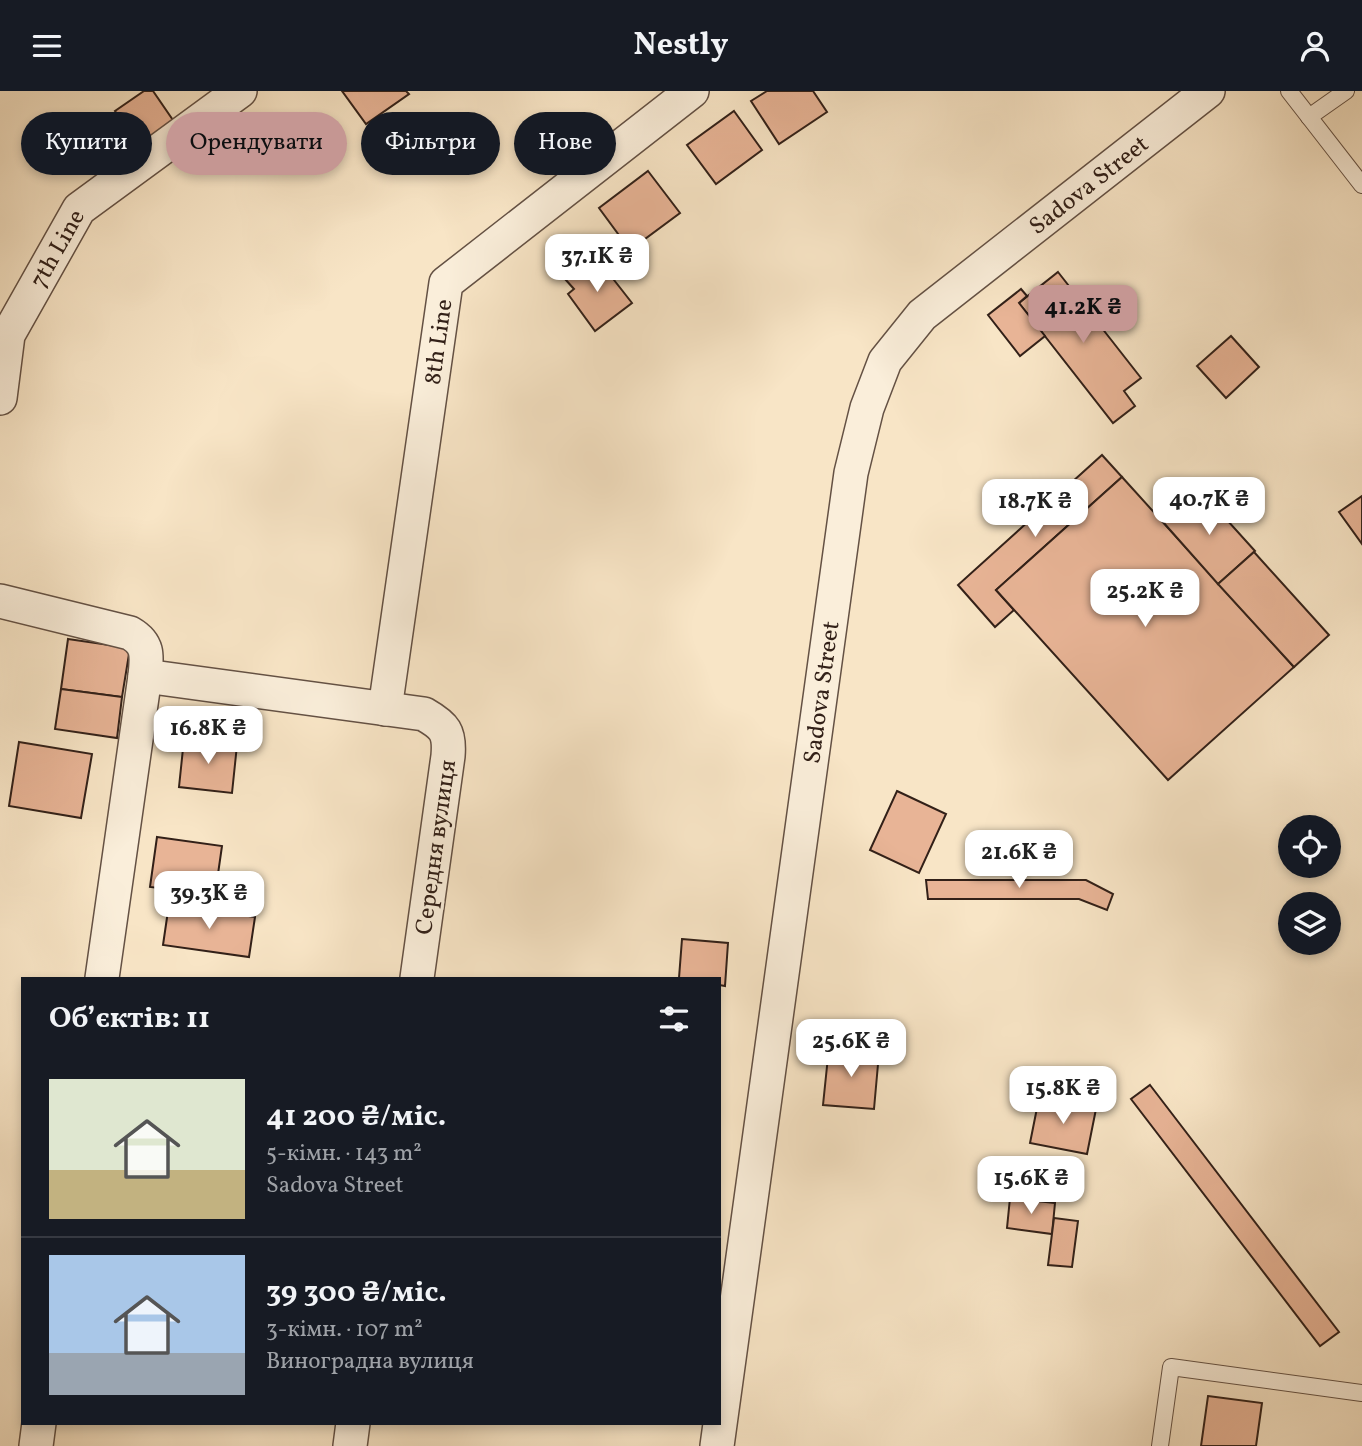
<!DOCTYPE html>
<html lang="uk">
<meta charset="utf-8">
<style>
:root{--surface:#171b24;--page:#242831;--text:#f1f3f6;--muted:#9ea1a6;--line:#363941;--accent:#c59692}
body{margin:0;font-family:Vollkorn,serif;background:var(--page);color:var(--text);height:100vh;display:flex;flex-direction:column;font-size:26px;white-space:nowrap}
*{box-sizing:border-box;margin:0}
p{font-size:23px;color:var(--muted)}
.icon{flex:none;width:38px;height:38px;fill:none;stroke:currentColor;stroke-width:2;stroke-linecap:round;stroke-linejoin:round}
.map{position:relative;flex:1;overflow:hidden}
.drawer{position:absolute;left:21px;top:886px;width:700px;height:448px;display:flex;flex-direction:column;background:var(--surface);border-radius:0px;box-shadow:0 4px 10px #0003}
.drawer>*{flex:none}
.top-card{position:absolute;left:21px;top:21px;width:700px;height:63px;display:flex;gap:14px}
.tools{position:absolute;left:1278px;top:724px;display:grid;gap:14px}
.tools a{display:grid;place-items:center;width:63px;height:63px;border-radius:50%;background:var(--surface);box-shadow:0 4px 10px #0003;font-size:35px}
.price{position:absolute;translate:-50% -60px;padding:0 16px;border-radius:14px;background:#fff;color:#222;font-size:23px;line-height:46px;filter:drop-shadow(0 2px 4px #0008)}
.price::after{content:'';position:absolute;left:50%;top:42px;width:21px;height:16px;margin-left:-10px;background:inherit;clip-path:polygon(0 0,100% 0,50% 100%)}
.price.on{background:var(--accent);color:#111}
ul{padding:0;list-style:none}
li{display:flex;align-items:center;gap:21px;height:175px;padding:0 28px}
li+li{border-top:2px solid var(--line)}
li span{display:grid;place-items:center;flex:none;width:196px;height:140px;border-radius:0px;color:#555}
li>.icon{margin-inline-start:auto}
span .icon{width:84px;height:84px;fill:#fffc;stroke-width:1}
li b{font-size:30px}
h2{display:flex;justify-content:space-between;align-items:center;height:84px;padding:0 28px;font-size:30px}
.tag{padding:0 24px;border-radius:32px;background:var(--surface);box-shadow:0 4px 10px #0003;font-size:24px;line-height:63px}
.tag.on{background:var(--accent);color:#111}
header{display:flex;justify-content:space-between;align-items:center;height:91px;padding:0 28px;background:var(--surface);font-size:32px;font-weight:700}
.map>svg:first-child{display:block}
.building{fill:#e8b496;stroke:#322018;stroke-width:2}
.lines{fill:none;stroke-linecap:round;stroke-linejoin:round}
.lane-casing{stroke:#645144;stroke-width:18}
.street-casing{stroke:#645144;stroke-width:36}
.lane{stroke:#faeeda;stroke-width:16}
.street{stroke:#faeeda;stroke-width:33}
.labels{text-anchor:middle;stroke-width:6;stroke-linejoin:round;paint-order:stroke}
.street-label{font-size:24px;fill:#322018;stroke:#faeeda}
</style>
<header><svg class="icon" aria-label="menu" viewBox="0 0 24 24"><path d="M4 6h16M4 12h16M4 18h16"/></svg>Nestly<svg class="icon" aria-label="person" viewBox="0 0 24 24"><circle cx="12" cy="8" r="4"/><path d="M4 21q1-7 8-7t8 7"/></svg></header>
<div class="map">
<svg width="1362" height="1355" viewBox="0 0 1362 1355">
<rect width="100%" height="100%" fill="#f8e5c6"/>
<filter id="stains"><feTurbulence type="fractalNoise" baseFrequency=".00286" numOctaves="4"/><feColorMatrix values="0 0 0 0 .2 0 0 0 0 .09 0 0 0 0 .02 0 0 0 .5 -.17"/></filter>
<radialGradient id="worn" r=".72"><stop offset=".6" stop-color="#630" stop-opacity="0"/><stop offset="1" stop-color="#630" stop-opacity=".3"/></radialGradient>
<g class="building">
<polygon points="144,0 153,0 177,35 141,59 115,20"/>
<polygon points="342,0 406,0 409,3 366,33"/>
<polygon points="767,0 813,0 827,21 779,53 751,10"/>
<polygon points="734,20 762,59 716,93 687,54"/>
<polygon points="648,80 680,122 630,159 599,117"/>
<polygon points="590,168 599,179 603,175 632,212 595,240 568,203 574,198 565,188"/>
<polygon points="1058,181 1141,287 1124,300 1135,315 1113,332 1019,212"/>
<polygon points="1021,198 1027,205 1019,212 1045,245 1020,265 988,224"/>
<polygon points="1231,245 1259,276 1226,307 1197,275"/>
<polygon points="1102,364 1122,386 996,499 1014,519 995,536 958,494"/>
<polygon points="1122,386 1294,576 1168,689 996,499"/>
<polygon points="1199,398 1255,460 1218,493 1163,431"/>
<polygon points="1362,405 1362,453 1339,421"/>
<polygon points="1254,461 1329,544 1294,576 1218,493"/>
<polygon points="68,548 130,557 122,606 61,598"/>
<polygon points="61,598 122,606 117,647 55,638"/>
<polygon points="184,648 237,654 232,702 179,696"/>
<polygon points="19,651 92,663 81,727 9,715"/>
<polygon points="897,700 946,723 919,782 870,759"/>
<polygon points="157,746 222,755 215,804 150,796"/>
<polygon points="926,789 1086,789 1113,803 1107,819 1079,808 928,808"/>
<polygon points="169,813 255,826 249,866 163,854"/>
<polygon points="682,848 728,852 725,895 719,894 719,887 679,887"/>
<polygon points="829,956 879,962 874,1018 823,1014"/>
<polygon points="1150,994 1339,1241 1320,1255 1131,1008"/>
<polygon points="1039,1007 1096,1018 1087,1063 1030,1052"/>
<polygon points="1010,1107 1055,1112 1052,1143 1007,1137"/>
<polygon points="1054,1127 1078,1130 1072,1176 1048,1174"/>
<polygon points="1208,1305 1262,1312 1256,1355 1201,1355"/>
</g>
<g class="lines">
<g class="lane-casing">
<g id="lane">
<polyline points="1289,0 1362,94"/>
<polyline points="1309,26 1346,0"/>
<polyline points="1160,1355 1171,1276 1362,1302"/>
</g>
</g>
<g class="street-casing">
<g id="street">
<path id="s1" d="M0,307L8,244L79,118L240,0"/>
<path d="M0,510L130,542C149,553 147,565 145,585L102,887"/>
<path d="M145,585L424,623C445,635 450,641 448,665L417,887"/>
<path id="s2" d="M385,618L446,192L692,0"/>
<polyline points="36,1355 39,1332"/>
<polyline points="350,1355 353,1332"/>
<path id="s3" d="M717,1355L851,382L867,317L885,270L922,224L1208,0"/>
</g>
</g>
<use href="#lane" class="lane"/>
<use href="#street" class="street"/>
</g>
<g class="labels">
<g class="street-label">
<text dy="8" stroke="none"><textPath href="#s3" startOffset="1370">Sadova Street</textPath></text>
<text dy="8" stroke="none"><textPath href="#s1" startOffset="163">7th Line</textPath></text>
<text dy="8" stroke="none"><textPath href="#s2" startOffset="371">8th Line</textPath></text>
<text dy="8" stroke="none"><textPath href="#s3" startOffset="761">Sadova Street</textPath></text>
<text transform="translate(435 756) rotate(-82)" y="8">Середня вулиця</text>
</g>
</g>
<rect width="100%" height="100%" filter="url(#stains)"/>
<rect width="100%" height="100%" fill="url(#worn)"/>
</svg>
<div class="tools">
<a><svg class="icon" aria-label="locate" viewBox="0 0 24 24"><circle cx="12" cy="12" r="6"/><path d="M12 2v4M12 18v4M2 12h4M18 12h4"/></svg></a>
<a><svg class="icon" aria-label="layers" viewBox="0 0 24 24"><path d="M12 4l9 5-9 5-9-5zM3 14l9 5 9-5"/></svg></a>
</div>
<b class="price" style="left:597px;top:203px">37.1K ₴</b>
<b class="price on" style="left:1083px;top:254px">41.2K ₴</b>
<b class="price" style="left:1209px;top:446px">40.7K ₴</b>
<b class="price" style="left:1035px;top:448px">18.7K ₴</b>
<b class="price" style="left:1145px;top:538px">25.2K ₴</b>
<b class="price" style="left:208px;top:675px">16.8K ₴</b>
<b class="price" style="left:1019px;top:799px">21.6K ₴</b>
<b class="price" style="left:209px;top:840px">39.3K ₴</b>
<b class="price" style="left:851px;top:988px">25.6K ₴</b>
<b class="price" style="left:1063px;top:1035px">15.8K ₴</b>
<b class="price" style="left:1031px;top:1125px">15.6K ₴</b>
<div class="top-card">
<a class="tag">Купити</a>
<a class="tag on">Орендувати</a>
<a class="tag">Фільтри</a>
<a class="tag">Нове</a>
</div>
<section class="drawer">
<h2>Об’єктів: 11<svg class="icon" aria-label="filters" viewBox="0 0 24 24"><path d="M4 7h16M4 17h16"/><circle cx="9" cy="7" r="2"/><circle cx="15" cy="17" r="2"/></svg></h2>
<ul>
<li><span style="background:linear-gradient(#dfe7d0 65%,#c2b280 0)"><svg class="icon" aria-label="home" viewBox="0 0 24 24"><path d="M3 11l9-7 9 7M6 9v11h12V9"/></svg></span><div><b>41 200 ₴/міс.</b><p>5-кімн. · 143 m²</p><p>Sadova Street</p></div></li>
<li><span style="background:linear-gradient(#a9c7e8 70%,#9aa5b1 0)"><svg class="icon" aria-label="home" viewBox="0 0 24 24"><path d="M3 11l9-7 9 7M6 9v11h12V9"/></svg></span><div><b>39 300 ₴/міс.</b><p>3-кімн. · 107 m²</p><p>Виноградна вулиця</p></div></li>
</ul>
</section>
</div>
